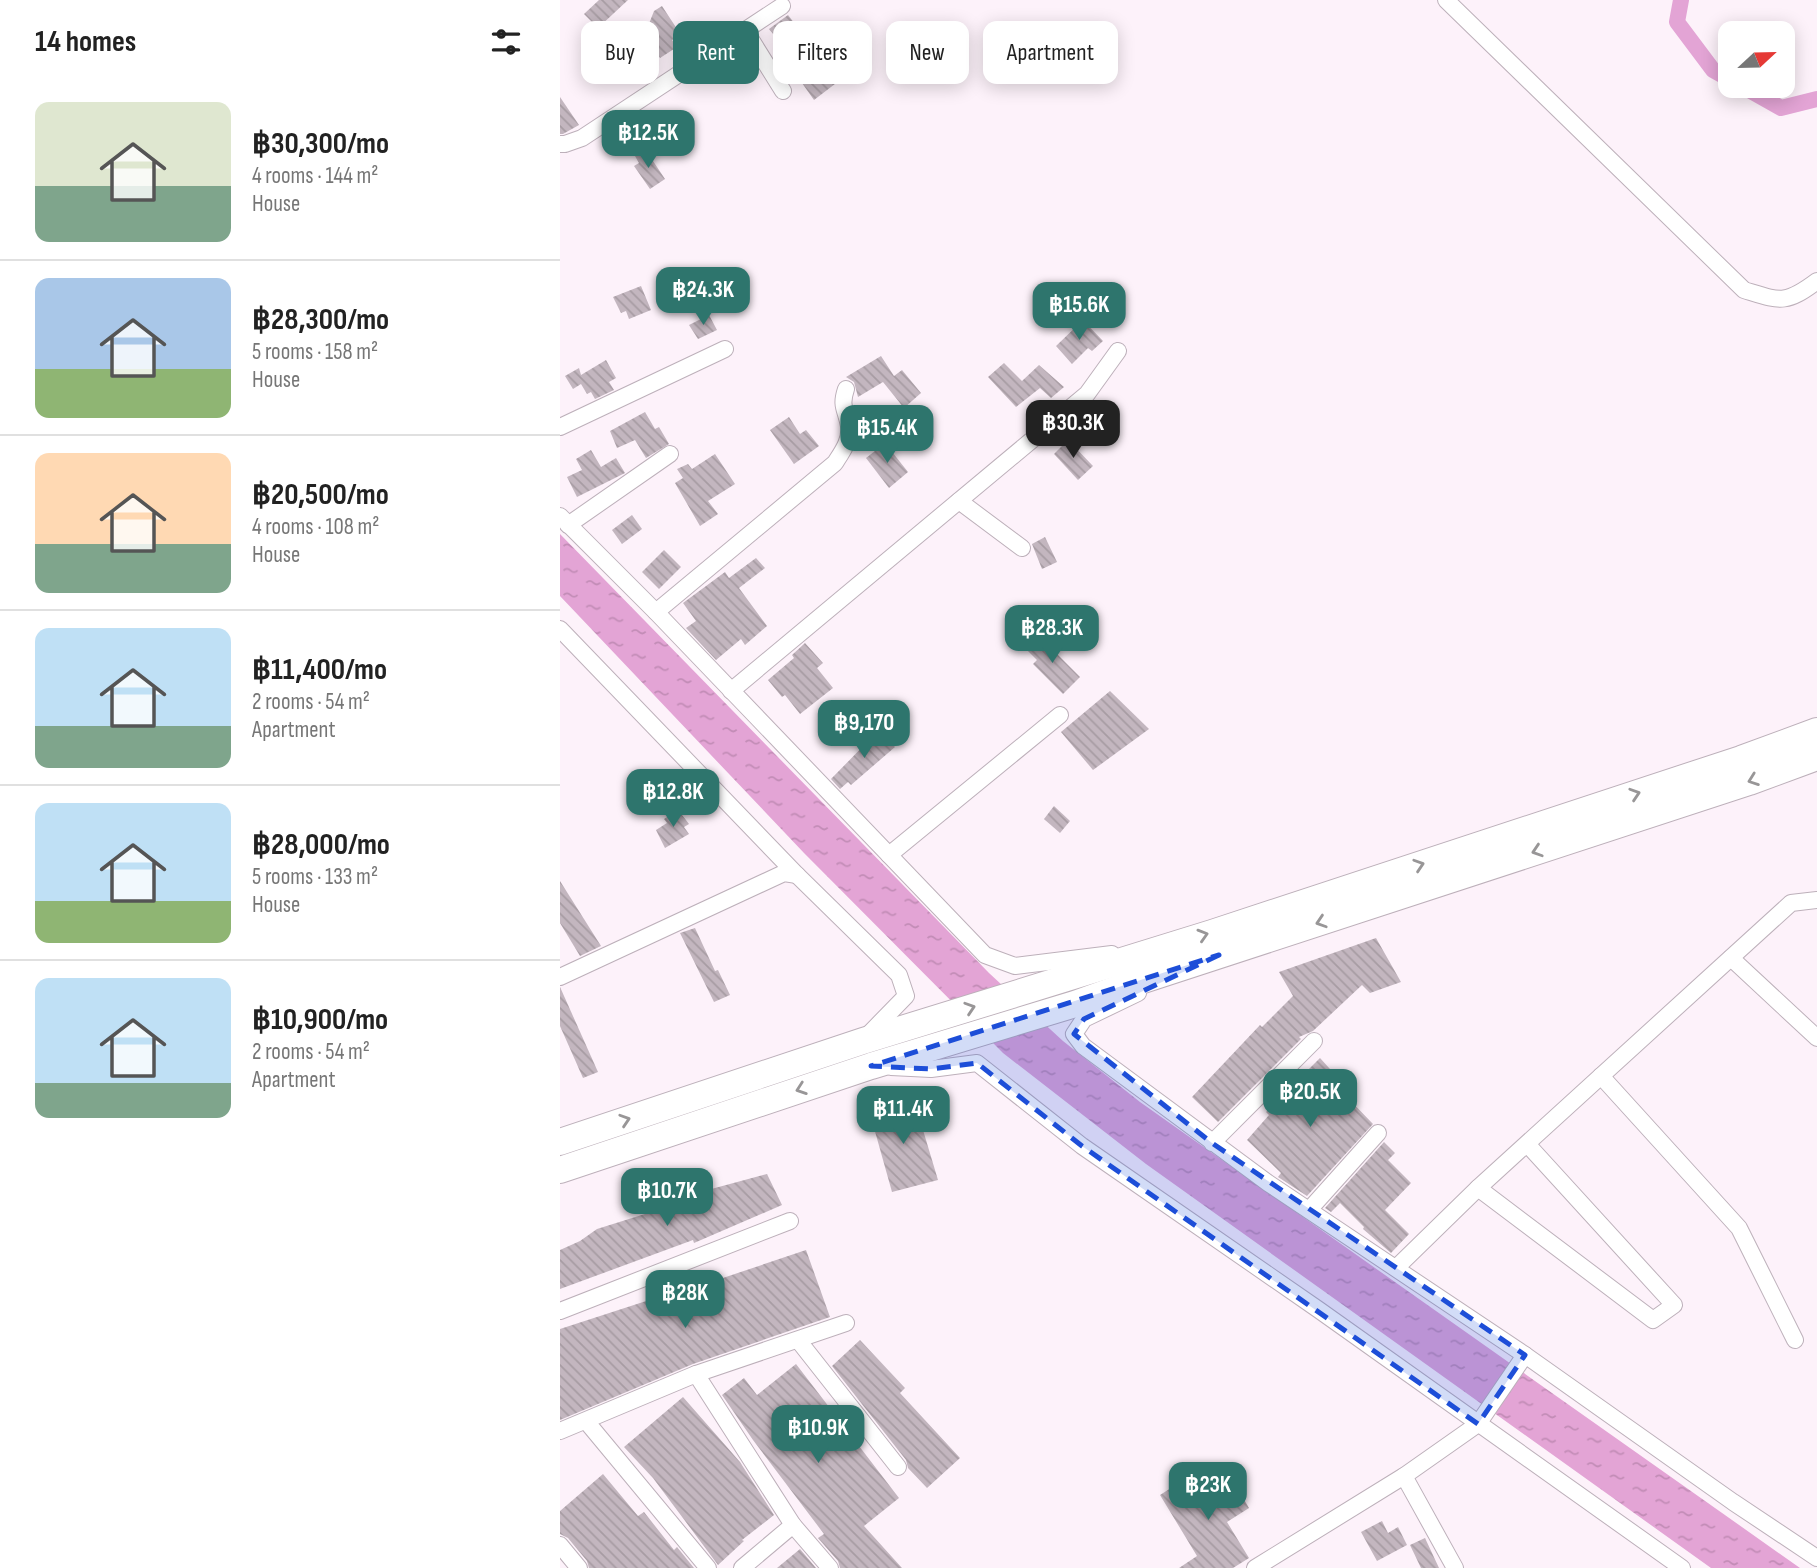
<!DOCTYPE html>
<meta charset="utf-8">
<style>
:root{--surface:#fff;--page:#f6f6f6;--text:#222;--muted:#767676;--line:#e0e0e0;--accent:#2e756d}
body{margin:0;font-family:"Sofia Sans Condensed",sans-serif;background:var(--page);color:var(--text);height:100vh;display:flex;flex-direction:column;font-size:26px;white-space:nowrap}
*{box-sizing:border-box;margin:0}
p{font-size:23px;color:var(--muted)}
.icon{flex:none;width:38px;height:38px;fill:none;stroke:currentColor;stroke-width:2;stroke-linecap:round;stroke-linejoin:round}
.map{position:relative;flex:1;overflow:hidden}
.details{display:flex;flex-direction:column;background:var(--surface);width:560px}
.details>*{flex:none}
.guide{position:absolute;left:21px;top:21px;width:665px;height:63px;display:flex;gap:14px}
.needle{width:46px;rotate:68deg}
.fabs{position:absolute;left:1158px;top:21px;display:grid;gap:14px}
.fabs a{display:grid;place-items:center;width:77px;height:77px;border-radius:14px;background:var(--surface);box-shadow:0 4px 18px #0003;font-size:35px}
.price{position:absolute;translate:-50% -60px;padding:0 16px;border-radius:14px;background:var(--accent);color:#fff;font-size:23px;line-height:46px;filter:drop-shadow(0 2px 4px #0008)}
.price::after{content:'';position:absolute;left:50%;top:42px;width:21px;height:16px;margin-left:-10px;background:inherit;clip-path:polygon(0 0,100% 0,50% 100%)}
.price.active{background:#222;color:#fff}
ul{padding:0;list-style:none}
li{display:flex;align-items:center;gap:21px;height:175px;padding:0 35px}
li+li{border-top:2px solid var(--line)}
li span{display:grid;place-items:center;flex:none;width:196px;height:140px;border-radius:14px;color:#555}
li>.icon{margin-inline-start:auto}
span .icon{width:84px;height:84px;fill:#fffc;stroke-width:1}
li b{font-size:30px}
h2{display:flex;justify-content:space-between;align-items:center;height:84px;padding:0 35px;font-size:30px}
.tag{padding:0 24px;border-radius:14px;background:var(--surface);box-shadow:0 4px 18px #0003;font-size:24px;line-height:63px}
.tag.active{background:var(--accent);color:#fff}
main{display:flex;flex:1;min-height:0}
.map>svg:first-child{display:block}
.water{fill:url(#water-ripples)}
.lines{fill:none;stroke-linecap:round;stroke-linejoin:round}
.canal{stroke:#e3a4d5;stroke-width:16}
.building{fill:url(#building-back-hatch)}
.minor-casing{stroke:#bdb0ba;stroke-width:18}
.primary-casing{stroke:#bdb0ba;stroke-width:28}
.minor{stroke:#fff;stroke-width:16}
.primary{stroke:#fff;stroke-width:26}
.oneway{stroke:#989697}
.marked{fill:#1d4ed8;fill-opacity:0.2;stroke:#1d4ed8;stroke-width:5;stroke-dasharray:14 9;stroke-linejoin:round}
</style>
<main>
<section class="details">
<h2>14 homes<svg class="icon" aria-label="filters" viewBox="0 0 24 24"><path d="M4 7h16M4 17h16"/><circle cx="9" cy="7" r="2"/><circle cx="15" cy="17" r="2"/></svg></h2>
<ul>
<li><span style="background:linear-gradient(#dfe7d0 60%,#7fa58c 0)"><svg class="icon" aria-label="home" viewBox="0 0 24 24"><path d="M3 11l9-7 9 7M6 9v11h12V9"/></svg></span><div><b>฿30,300/mo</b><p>4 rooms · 144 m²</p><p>House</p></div></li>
<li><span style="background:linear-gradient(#a9c7e8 65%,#8fb573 0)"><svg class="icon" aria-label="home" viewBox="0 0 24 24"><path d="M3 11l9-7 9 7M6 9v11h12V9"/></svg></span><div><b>฿28,300/mo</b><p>5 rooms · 158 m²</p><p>House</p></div></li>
<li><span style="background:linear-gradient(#ffd9b3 65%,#7fa58c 0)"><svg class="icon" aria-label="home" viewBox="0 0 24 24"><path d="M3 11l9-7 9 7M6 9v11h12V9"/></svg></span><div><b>฿20,500/mo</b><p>4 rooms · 108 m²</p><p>House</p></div></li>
<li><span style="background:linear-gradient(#bfe0f5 70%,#7fa58c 0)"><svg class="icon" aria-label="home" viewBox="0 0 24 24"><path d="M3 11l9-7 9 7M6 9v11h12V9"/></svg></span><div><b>฿11,400/mo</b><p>2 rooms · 54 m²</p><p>Apartment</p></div></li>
<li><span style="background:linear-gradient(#bfe0f5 70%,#8fb573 0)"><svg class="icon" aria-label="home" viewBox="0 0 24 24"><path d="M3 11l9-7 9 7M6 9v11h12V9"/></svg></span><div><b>฿28,000/mo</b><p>5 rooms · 133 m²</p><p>House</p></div></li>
<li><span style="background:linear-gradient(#bfe0f5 75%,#7fa58c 0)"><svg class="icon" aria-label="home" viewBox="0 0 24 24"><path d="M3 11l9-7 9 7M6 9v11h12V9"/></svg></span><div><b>฿10,900/mo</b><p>2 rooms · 54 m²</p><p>Apartment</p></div></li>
</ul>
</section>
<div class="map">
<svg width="1257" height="1568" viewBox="0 0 1257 1568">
<defs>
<pattern id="water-ripples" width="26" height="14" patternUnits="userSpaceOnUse" patternTransform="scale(1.75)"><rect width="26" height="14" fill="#e3a4d5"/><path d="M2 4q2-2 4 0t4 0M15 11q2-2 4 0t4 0" fill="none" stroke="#c28cb6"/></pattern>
<pattern id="building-back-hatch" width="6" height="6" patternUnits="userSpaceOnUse" patternTransform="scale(1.75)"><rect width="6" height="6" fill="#c3b6bf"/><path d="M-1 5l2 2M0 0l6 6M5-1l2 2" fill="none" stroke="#a79ca3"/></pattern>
</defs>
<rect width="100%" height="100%" fill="#fdf2fa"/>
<polygon class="water" points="0,534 429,973 503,1041 580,1102 1240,1568 1151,1568 586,1164 443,1053 244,853 0,596"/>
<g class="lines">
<g class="canal">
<polyline points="1121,0 1117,22 1153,70 1171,80"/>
<polyline points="1182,86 1221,108 1257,99"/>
</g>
</g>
<g class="building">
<polygon points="39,0 68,0 38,28 24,14"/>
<polygon points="102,6 121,35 112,40 117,47 100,58 85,34 94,11"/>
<polygon points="228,15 239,29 223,46 209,29"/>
<polygon points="283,67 288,74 254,100 242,83 253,74 258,82"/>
<polygon points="0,97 19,125 3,134 0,134"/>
<polygon points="85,149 105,179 90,189 74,166 79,163 75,156"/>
<polygon points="81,286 91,310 69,319 66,311 61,313 53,297"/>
<polygon points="149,315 157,330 138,339 129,325"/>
<polygon points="523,320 543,341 532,351 528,348 512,364 496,346"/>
<polygon points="321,356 334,376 342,370 361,393 344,408 323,382 298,397 294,382 286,377"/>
<polygon points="46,360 56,378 49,382 54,390 35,399 31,392 27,394 21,384 13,389 5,376 19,368 21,375"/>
<polygon points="444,363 462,381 479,365 504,387 491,398 480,388 456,407 428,377"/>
<polygon points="85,412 95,429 99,427 109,444 86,458 75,440 57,448 50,431"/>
<polygon points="229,417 240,434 246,430 259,446 234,464 210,430"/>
<polygon points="508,440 533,466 518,480 494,454"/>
<polygon points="325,443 348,472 329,488 306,458"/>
<polygon points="31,450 41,467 56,458 65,473 17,497 7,477 22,470 16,459"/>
<polygon points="155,454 175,484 148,501 158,514 140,526 115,483 123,478 117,469 128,464 132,469"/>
<polygon points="72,515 82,529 62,544 52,530"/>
<polygon points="485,537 497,562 482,569 472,544"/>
<polygon points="104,550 121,567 99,589 82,572"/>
<polygon points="196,558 205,568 179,588 207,626 185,645 181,639 156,660 126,628 136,621 123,603 165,572 169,578"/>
<polygon points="478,635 520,677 503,694 473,664 477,660 464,647"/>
<polygon points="245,643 263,663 257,668 273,688 240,714 225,695 222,697 208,680 234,658 232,655"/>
<polygon points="550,691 589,729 533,770 501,732"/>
<polygon points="319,730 335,747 291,785 288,782 280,789 271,779"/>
<polygon points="494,806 510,821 500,833 484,819"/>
<polygon points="118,810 129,824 124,827 129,834 105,848 96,830 107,823 104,819"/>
<polygon points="0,881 41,946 20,956 0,923"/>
<polygon points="135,928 155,971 158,970 170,995 154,1002 120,933"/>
<polygon points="816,938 841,982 810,993 802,985 753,1031 739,1037 741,1039 658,1122 632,1097 700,1025 702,1027 733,996 719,972"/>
<polygon points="0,987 38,1072 23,1078 0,1026"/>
<polygon points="760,1058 789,1090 785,1095 813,1124 747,1196 718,1177 721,1173 687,1140 709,1115 706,1112"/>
<polygon points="354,1100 378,1180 332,1192 309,1110"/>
<polygon points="824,1142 835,1153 828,1160 851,1183 825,1210 849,1234 831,1253 803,1229 804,1227 780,1203 771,1212 765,1208"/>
<polygon points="207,1174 222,1205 134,1243 133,1240 0,1289 0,1250 20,1241 37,1229 120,1203 118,1198"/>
<polygon points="246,1250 270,1317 133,1364 0,1420 0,1329 157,1278 157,1280"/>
<polygon points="300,1340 345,1388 340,1393 400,1458 367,1488 348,1468 346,1460 272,1366"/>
<polygon points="236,1364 339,1498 304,1526 342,1568 280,1568 278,1561 258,1538 264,1534 193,1440 162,1395 184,1378 197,1395"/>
<polygon points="123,1397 180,1462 214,1515 182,1540 184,1541 158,1565 93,1478 64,1447"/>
<polygon points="636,1472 649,1493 672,1479 689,1508 667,1522 689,1558 673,1568 619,1568 637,1556 600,1495"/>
<polygon points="43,1474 78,1516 84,1512 114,1550 117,1547 134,1568 29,1568 27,1561 8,1538 0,1534 0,1511"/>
<polygon points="822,1521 828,1533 838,1527 847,1545 817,1561 801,1532"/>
<polygon points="865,1538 879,1568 861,1568 850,1545"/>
<polygon points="240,1549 256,1568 217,1568"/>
</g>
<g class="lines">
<g class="minor-casing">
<g id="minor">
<path d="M886,0L1184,290C1220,301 1225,305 1257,281"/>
<polyline points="185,30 223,91"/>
<polyline points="0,144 5,144 22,138 222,6"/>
<polyline points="0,427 165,349"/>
<polyline points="399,501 462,548"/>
<polyline points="0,516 96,612 425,955 455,966 552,954"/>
<polyline points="8,525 110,454"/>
<path d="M96,612L275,463C282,452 291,440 289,426C286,409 280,407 286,389"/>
<polyline points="0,629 237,875 339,975 346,996 307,1036"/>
<polyline points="171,691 527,394 558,351"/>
<polyline points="329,855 500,715"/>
<polyline points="1171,958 1257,1038"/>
<polyline points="0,977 224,873 237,875"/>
<polyline points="578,993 524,1019 514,1034 523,1046 708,1183 965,1355 1173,1502 1257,1558"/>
<polyline points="331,1067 371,1069 417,1063 522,1146 759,1310 1122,1568"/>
<polyline points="1041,1076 1179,1228 1235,1340"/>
<polyline points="652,1143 754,1041"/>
<polyline points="918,1188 1093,1320 1114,1305 967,1144"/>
<polyline points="749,1210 818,1133"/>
<polyline points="836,1268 918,1188 1231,903 1257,900"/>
<polyline points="0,1311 230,1221"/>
<polyline points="238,1340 338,1467"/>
<polyline points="136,1374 286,1323"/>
<polyline points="26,1421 148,1568"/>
<polyline points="0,1431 136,1374 233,1525 270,1568"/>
<polyline points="844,1476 895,1568"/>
<polyline points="0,1545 19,1568"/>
<polyline points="182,1568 233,1525"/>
<polyline points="695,1568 844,1476 918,1424 965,1355"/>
</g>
</g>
<g class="primary-casing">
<g id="primary">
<polyline points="0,1142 303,1041 652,933 1181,759 1257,731"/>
<polyline points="0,1170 311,1066 515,1004 565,986 1189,782 1257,757"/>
</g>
</g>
<use href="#minor" class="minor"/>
<use href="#primary" class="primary"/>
</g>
<defs><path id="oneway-chevron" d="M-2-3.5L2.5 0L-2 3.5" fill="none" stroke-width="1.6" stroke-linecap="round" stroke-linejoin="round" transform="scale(1.75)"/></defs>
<g class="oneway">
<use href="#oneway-chevron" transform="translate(1193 780) rotate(160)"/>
<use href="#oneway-chevron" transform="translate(1075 794) rotate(-18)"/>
<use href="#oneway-chevron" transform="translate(977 851) rotate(162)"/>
<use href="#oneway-chevron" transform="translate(859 865) rotate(-18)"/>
<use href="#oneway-chevron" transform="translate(761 922) rotate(162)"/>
<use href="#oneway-chevron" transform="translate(643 935) rotate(-17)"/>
<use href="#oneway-chevron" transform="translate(410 1008) rotate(-18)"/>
<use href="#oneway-chevron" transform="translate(241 1089) rotate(161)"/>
<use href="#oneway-chevron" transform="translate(65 1120) rotate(-18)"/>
</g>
<path class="marked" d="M659,955L524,1019L514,1034L652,1143L965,1355L918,1424L522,1146L417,1063L371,1069L311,1066Z"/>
</svg>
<div class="fabs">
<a><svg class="needle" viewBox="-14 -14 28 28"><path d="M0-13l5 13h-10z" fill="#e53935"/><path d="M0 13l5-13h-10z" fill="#767676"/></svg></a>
</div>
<b class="price" style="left:88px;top:170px">฿12.5K</b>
<b class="price" style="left:143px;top:327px">฿24.3K</b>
<b class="price" style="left:519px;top:342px">฿15.6K</b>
<b class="price active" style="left:513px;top:460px">฿30.3K</b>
<b class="price" style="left:327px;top:465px">฿15.4K</b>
<b class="price" style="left:492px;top:665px">฿28.3K</b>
<b class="price" style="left:304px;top:760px">฿9,170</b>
<b class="price" style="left:113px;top:829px">฿12.8K</b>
<b class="price" style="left:750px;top:1129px">฿20.5K</b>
<b class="price" style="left:343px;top:1146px">฿11.4K</b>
<b class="price" style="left:107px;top:1228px">฿10.7K</b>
<b class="price" style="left:125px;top:1330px">฿28K</b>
<b class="price" style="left:258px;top:1465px">฿10.9K</b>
<b class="price" style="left:648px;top:1522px">฿23K</b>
<div class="guide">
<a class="tag">Buy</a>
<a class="tag active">Rent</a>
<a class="tag">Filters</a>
<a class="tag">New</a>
<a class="tag">Apartment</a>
</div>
</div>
</main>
